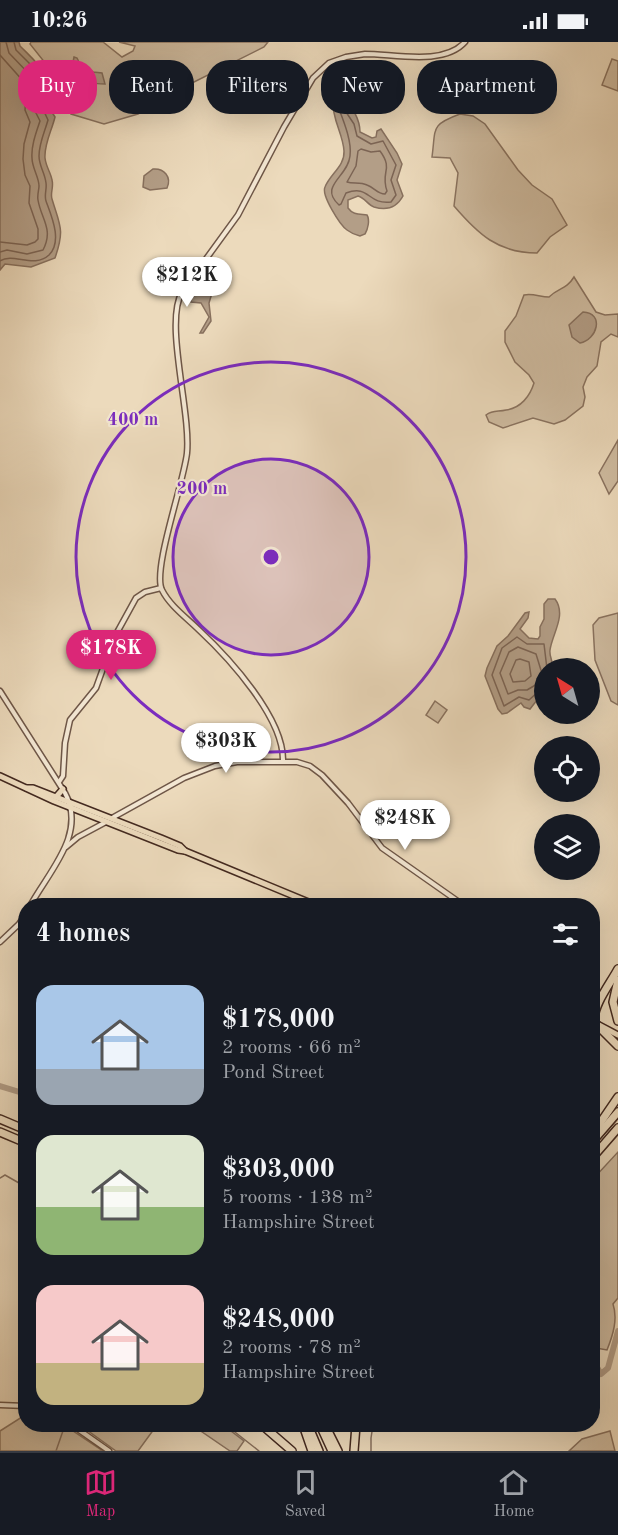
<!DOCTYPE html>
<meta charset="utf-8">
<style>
:root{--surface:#171b24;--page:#242831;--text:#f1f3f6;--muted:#9ea1a6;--line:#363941;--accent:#db2777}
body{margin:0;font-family:"Old Standard TT",serif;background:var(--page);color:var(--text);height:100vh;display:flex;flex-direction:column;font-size:22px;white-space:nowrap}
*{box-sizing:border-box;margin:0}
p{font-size:20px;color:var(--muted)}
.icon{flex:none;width:33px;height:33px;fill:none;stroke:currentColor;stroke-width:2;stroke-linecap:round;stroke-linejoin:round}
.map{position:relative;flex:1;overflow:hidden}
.side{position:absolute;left:18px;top:856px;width:582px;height:534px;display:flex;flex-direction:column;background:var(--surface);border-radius:24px;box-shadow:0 6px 24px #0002}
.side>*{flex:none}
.top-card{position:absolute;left:18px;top:18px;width:582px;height:54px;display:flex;gap:12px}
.needle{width:39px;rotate:323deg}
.tools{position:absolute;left:534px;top:616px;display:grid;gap:12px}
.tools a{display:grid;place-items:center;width:66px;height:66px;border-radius:50%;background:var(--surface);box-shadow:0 6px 24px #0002;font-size:30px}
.price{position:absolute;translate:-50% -51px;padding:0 14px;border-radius:21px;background:#fff;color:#222;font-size:20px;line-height:39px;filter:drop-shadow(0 2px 3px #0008)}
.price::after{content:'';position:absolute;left:50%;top:36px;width:18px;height:14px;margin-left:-9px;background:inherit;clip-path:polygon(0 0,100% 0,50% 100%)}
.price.on{background:var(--accent);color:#fff}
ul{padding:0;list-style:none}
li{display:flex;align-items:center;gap:18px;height:150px;padding:0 18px}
li span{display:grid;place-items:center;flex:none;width:168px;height:120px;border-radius:18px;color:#555}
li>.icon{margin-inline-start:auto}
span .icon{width:72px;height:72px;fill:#fffc;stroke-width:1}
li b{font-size:26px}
h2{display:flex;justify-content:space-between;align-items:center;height:72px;padding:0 18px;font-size:26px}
.chip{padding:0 21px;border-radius:24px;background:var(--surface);box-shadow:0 6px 24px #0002;font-size:21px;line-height:54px}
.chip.on{background:var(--accent);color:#fff}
.status{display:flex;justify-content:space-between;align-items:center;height:42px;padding:0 30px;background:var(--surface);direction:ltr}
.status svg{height:16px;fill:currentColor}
.menu{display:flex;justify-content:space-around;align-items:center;height:84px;border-top:2px solid var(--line);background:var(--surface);font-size:16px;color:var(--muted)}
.menu a{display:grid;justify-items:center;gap:3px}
.menu .on{color:var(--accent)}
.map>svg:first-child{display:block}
.green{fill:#cfbca1;stroke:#8a7360;stroke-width:1.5}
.water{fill:#b39e87;stroke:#87705e;stroke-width:1.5}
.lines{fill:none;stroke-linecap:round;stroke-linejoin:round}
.shore{stroke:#7c6454;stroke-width:1.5}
.stream{stroke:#87705e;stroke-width:1.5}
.river{stroke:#b39e87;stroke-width:6}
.tertiary-casing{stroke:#6e5647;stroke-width:7}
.primary-casing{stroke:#442a20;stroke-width:8}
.motorway-casing{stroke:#442a20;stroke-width:10}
.tertiary{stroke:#f3e7d3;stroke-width:4}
.primary{stroke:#ecdabc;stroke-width:5}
.motorway{stroke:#ecdabc;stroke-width:7}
.ring{fill:none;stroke:#7b2cbf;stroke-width:3}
.centre{fill:#7b2cbf;stroke:#f3e7d3;stroke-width:3}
.ring-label{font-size:18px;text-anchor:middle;font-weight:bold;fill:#7b2cbf;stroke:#f3e7d3;stroke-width:4.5;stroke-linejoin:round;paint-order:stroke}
</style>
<div class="status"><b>10:26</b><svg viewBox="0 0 49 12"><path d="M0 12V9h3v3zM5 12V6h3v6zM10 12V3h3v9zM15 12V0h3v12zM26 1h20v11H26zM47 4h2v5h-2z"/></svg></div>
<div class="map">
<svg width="618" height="1409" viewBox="0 0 618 1409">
<rect width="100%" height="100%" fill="#ecdabc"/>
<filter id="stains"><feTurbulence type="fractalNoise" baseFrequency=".00333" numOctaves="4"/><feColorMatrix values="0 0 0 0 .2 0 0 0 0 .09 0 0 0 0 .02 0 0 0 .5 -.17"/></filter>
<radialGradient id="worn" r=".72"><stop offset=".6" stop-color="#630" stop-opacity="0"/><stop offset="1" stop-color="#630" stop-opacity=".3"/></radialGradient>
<g class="green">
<polygon points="31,0 103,0 122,15 133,9 135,4 119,0 268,0 264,5 184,45 138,72 104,82 71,72 56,54 50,27 30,2"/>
<polygon points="612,17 618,19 618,49 602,43"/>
<path d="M460,72L473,74L485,82L518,128L532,143L552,157L567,183L550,195L537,211C498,211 478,192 454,164L458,131L450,116L432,115C436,86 430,83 460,72Z"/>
<path d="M574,235L596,270L605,273L618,272V295L611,292L601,300L597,324L587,335L583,345L585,355L583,364L565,378L554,382L533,376L503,386L489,380L486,373C493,368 498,370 506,368C521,366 530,354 534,341L529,333L515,320L505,300V289L516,274L524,253C533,251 540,255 549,255C559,245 566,248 574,235Z"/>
<polygon points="618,398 618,439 609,452 599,431"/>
<polygon points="618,571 618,663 611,659 595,618 593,583 599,576"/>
<polygon points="435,659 447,668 438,681 426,673"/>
<path d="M618,1110V1256L613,1262C618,1277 613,1293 607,1308L596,1306L592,1298L593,1137Z"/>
<polygon points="25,1373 26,1383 64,1383 103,1409 0,1409 0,1389"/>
<polygon points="80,1383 157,1383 138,1409 116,1409"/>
<polygon points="192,1383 223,1383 244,1399 237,1409 230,1409"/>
<polygon points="610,1389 615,1409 569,1409 582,1397"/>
</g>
<g class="water">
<path d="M0,0H19L20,4C40,24 53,33 48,64L55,75C52,88 44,102 45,116C46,125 51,131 52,138C54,145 50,151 52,157C60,184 65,187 55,216L31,225L5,222L0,228Z"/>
<path d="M74,15L77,16L80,22L93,30L102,31L105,42C85,42 95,39 86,29C82,25 77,22 73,20Z"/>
<path d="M340,53H343C351,64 360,76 360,90L372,96L376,95L377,89L381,87L397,111L402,122L397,138L403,154C397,165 387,169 374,165C368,163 365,156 358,154L348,158V166C353,173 359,172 367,173C370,178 368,187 365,192L360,194C355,193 351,191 347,188C340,183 321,153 325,145C330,132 345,124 344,109C343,92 332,77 333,60Z"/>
<path d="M153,127C164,126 172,135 167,146L150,148L143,145L144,134Z"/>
<path d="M209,233L211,236L206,238L212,251L209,261L211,279L203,291H200L209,275L201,261L191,260C189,247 199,239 209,233Z"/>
<path d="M583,270C605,271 597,298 580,301L572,295L569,283Z"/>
<path d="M548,557H555C567,573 552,592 550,608C549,616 554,619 552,627H544V653L537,658L530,667L524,665L521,661L507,671L502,672L498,667L485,634L487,626L497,604L508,594L525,571L529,570L528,576L520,587L529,596L538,597L540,594V585L544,577V562Z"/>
</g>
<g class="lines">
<g class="shore">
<polyline points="0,13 24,40 26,54 25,68 30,80 24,102 23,117 25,133 30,144 29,161 38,187 38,197 35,200 27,203 0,200"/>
<path d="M342,64L354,82L357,94L371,102L383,99L396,123L391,138L396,153L391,160C367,163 370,142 346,151L341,162L339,163C318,144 348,135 350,114C352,100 344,80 339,67Z"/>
<path d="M361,107L371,110L380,109C394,128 380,129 387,149L385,152C377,152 375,146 367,143C360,140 353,142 347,140L356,124L358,109Z"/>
<path d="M0,210L7,208L27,212L43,208C54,187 41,177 38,158C37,153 39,148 39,144C39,135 32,126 32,116C31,104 36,91 40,79L34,67L36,54L32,35L9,11L6,0"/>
<path d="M0,219C13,210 34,227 49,213C63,199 51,173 46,159C44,153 47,147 46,141C45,131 39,124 39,114C39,101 45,89 48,78L42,65L43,54L39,31L16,8L14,0"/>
<polygon points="518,605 536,612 544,638 527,648 518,648 508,652 500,631 509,610"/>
<polygon points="520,617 529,620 531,634 525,639 513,640 510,632 516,618"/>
<polyline points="544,648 539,649 529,658 519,655 504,664 492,633 502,606 517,595 527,602 544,602 547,627"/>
</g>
<g class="stream">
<polyline points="0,1136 5,1133 26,1145"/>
<polyline points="226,1383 259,1409"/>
<polyline points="56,1409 65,1383"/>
<polyline points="371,1409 371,1396 373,1383"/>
</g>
<g class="river">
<polyline points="0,1044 26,1052"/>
<polyline points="592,1317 601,1332 608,1326 618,1289"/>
</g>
<g class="tertiary-casing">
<g id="tertiary">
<path d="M0,649L65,751C87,792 49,829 30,864"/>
<path d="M283,719C284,676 229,616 199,588C187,576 170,564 162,548C152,528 184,440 187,411C191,369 164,281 182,250L238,173L284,85L313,36L329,21L346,15L365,12C394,12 444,24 465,0"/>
<polyline points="59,740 63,734 65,701 70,678 96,646 114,596 136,556 145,550 161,546"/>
<polyline points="112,776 184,736 215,724 237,720 297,720 310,724 322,733 348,761 382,806 459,860 458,864"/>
<polyline points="66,805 78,795 106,780"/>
<polyline points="0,900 19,882 26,872"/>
<polyline points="0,1363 26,1364"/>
<polyline points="72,1383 109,1409"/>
</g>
</g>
<g class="primary-casing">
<g id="primary">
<polyline points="0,734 54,759 178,808 185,809"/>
<polyline points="27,746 33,746 161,796 180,804 185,809 318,864"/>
<polyline points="56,755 63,747"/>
<polyline points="599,983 618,993"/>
</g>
</g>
<g class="motorway-casing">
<g id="motorway">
<path d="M618,927C610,942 593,963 594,980L618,1004"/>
<polyline points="618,938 613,960 618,979"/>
<polyline points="0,1077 26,1088"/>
<polyline points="0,1090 26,1101"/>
<polyline points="592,1093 618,1055"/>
<polyline points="592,1100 618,1070"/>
<polyline points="592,1116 618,1086"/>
<polyline points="262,1383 292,1409"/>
<polyline points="303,1383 312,1409"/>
<polyline points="308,1383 319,1409"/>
<polyline points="320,1383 332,1409"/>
<polyline points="325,1383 338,1409"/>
<polyline points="354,1409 356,1383"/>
</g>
</g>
<use href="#tertiary" class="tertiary"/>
<use href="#primary" class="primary"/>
<use href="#motorway" class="motorway"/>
</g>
<circle cx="271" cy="515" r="98" fill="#7b2cbf" fill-opacity=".12"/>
<g class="ring">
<circle cx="271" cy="515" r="98"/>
<circle cx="271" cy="515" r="195"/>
</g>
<circle cx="271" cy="515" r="9" class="centre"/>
<g class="ring-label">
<text x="133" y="383">400 m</text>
<text x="202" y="452">200 m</text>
</g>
<rect width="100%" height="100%" filter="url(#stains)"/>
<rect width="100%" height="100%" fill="url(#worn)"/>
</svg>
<div class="tools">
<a><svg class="needle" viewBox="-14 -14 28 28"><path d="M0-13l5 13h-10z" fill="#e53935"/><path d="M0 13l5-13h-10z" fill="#9ea1a6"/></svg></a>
<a><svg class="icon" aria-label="locate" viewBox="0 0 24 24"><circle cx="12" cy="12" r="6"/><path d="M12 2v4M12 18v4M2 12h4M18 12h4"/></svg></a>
<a><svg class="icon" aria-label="layers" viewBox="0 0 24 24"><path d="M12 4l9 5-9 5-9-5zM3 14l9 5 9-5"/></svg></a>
</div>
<b class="price" style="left:187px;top:266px">$212K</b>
<b class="price on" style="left:111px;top:639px">$178K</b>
<b class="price" style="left:226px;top:732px">$303K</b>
<b class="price" style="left:405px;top:809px">$248K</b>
<div class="top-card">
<a class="chip on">Buy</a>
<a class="chip">Rent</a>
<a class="chip">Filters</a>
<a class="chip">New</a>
<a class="chip">Apartment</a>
</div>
<section class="side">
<h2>4 homes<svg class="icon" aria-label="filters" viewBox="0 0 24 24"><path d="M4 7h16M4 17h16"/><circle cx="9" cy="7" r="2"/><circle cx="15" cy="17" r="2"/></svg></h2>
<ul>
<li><span style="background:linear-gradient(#a9c7e8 70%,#9aa5b1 0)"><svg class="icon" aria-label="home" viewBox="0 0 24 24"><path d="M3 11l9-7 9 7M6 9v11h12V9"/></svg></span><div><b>$178,000</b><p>2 rooms · 66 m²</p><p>Pond Street</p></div></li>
<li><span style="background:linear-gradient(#dfe7d0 60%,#8fb573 0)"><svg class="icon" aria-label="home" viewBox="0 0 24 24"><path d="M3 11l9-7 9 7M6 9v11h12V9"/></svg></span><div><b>$303,000</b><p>5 rooms · 138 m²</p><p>Hampshire Street</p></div></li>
<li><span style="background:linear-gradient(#f6c9c9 65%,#c2b280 0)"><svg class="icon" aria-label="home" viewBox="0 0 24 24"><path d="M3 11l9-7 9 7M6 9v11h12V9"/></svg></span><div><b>$248,000</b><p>2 rooms · 78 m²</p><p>Hampshire Street</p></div></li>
</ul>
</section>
</div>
<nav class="menu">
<a class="on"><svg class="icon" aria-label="map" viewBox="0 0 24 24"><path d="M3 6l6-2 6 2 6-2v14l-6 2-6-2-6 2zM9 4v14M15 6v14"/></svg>Map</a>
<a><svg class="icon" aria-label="saved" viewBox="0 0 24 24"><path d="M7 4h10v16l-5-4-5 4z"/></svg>Saved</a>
<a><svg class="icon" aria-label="home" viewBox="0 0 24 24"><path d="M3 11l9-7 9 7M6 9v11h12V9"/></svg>Home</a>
</nav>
